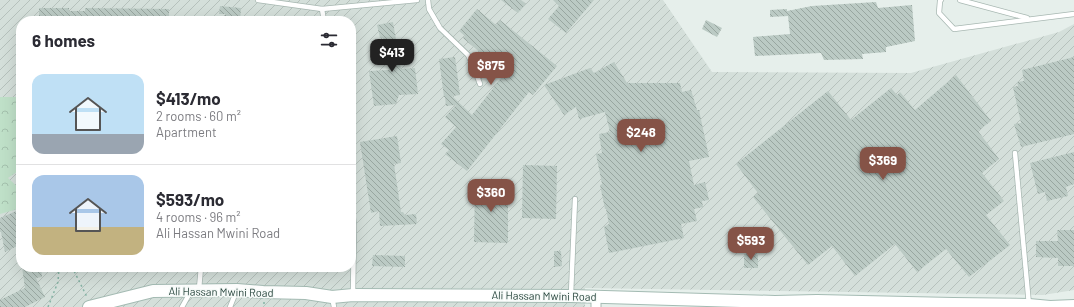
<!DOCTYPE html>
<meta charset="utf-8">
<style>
:root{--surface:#fff;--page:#f7f7f7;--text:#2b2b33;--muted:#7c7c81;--line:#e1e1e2;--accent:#855347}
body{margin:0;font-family:Barlow,sans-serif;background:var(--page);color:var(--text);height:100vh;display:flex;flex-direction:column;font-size:15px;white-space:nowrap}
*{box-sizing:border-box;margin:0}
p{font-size:13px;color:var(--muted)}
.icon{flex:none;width:22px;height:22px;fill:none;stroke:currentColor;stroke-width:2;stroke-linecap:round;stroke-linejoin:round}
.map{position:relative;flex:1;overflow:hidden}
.details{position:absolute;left:16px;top:16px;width:340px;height:256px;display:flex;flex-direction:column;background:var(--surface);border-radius:16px;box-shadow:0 4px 16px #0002}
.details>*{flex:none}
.price{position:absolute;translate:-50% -34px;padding:0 9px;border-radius:8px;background:var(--accent);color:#fff;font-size:13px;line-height:26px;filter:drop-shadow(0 1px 2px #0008)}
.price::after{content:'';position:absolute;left:50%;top:24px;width:12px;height:9px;margin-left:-6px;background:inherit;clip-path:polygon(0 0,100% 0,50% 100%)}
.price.on{background:#222;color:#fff}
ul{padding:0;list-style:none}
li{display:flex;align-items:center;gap:12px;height:100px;padding:0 16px}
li+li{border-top:1px solid var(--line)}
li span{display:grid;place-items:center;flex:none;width:112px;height:80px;border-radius:12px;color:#555}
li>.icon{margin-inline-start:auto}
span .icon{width:48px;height:48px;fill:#fffc;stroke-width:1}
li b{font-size:17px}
h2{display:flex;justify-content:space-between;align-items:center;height:48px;padding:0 16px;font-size:17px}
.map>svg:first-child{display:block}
.industrial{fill:url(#industrial-furrows);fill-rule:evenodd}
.forest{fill:url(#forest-crowns)}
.building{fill:url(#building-back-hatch)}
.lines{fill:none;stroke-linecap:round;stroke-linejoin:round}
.lane-casing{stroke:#a8b8b2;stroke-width:6}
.street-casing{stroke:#a8b8b2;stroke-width:11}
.secondary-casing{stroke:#a4bbb3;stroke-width:14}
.path{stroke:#86b3a5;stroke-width:1.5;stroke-dasharray:2 3;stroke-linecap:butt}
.lane{stroke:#fff;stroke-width:4.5}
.street{stroke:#fff;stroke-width:9}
.secondary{stroke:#fff;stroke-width:12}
.labels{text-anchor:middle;stroke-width:3;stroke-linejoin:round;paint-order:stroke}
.street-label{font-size:11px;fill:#24423a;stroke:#f7fbf9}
</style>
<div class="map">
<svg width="1074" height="307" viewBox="0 0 1074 307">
<defs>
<pattern id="industrial-furrows" width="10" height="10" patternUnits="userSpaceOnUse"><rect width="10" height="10" fill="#d4dfda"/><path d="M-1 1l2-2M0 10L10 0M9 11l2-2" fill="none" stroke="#b6c1bc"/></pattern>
<pattern id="forest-crowns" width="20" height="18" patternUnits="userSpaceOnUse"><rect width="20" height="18" fill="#bfe0c8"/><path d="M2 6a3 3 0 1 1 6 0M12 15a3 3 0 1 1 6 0" fill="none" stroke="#a4c1ad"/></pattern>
<pattern id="building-back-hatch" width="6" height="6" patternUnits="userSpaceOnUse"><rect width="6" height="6" fill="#bbcac4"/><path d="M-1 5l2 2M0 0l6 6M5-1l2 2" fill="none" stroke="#98a6a0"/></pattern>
</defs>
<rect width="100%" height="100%" fill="#e6efeb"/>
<path class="industrial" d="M0,0H663L712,72L911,73L1059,32L1074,24V290L1043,295L585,288V307H0ZM21,21H351V267H21Z"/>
<polygon class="forest" points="0,97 21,97 21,169 8,178 21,190 21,208 0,214"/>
<g class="building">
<polygon points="501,0 521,0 526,4 518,13"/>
<polygon points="553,0 594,0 566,33 548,19 559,6"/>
<polygon points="876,2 878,8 912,5 915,41 886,47 886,52 862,54 863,59 824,60 821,53 755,56 753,37 790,34 788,16 770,17 770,10 787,9 787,11 812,6"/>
<polygon points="220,6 241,8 240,21 225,21 225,14 219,14"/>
<polygon points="39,8 69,8 69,11 85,11 85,8 169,9 169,21 39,21"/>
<polygon points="477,9 496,25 500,20 557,66 533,95 529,92 467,171 445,154 449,150 441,144 456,127 445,117 456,105 446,106 445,97 444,97 439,59 455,57 460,95 452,96 472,115 501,78 478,59 482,54 463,38 465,36 459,31"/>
<polygon points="706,20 722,28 717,37 702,29"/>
<polygon points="393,22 401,69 415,68 418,94 399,95 396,104 374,106 369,71 389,70 383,38 380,38 377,25"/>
<polygon points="1074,57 1074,134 1021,147 1014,124 1021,123 1013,87 1018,86 1017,82 1024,81 1022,70"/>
<polygon points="614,62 627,83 680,83 682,92 691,90 697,110 699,110 709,157 689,161 694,185 705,182 709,200 702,201 703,207 694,209 697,221 681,224 684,238 609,253 604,227 609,224 606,209 605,209 600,185 602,184 596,154 602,153 599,134 610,132 605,112 579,119 576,107 564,115 544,85 590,68 594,73"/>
<polygon points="956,75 991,121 978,131 999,159 982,173 1004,201 986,215 1010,245 969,277 946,249 917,272 895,244 855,276 832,246 808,265 753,197 758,193 736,164 828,91 851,120 891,88 897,95 900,92 915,110"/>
<polygon points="397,136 401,163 394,164 401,212 403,212 405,215 416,214 417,224 380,226 379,211 371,213 360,142"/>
<polygon points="1074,152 1074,184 1066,187 1068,196 1047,201 1045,192 1038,194 1030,163"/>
<polygon points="523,165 557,166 556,219 522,218"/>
<polygon points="475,184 508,184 508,243 474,242"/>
<polygon points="21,209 21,244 5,252 1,232 0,232 0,218"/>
<polygon points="1057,230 1074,230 1074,266 1058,266 1058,258 1036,257 1036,241 1058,241"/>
<polygon points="554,251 561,251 562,266 554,267"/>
<polygon points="744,254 758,255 758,268 744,268"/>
<polygon points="373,255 405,256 405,267 372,266"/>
<polygon points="22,267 41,267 42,277 36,278 45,297 25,307 0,307 0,300 25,288"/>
</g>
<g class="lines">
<g class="lane-casing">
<g id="lane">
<polyline points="258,0 322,9 417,0"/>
<polyline points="428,0 429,9 440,28 468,55 473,65 480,84"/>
<polyline points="941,0 940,1 939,13 954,29 1074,14"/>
<polyline points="960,0 1027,18"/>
<polyline points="322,9 324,21"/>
<polyline points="1015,153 1029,305"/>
<polyline points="351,202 354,225 353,294"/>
<polyline points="199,289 201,267"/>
<polyline points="571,294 575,199"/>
<polyline points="332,297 334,307"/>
<polyline points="182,307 191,291"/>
<polyline points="230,307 236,292"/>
</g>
</g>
<g class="street-casing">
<polyline id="street" points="596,297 596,307"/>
</g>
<g class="secondary-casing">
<polyline id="secondary" points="89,307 153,291 237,290 263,292 306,293 332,297 353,295 571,296 775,302 817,301 953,304 1029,305 1050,307 1074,306"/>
</g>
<g class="path">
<polyline points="72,267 87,297"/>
<polyline points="264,302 264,307"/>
<polyline points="48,307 58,282 59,267"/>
</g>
<use href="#lane" class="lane"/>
<use href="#street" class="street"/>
<use href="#secondary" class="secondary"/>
</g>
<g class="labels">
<g class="street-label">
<text transform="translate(221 292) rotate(1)" y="4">Ali Hassan Mwini Road</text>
<text transform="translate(544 296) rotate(1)" y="4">Ali Hassan Mwini Road</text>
</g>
</g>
</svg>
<b class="price on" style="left:392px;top:73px">$413</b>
<b class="price" style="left:491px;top:86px">$875</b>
<b class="price" style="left:641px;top:153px">$248</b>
<b class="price" style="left:883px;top:181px">$369</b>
<b class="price" style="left:491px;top:213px">$360</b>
<b class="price" style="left:751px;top:261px">$593</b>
<section class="details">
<h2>6 homes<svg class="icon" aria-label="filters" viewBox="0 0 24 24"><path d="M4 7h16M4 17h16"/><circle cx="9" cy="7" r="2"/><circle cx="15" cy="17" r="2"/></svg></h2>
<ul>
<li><span style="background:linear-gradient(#bfe0f5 75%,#9aa5b1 0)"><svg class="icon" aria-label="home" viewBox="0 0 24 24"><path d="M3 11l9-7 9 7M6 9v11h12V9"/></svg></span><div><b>$413/mo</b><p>2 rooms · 60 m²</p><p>Apartment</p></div></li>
<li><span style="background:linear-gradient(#a9c7e8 65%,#c2b280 0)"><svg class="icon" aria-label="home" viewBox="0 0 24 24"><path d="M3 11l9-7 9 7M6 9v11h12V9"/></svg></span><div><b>$593/mo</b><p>4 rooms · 96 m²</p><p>Ali Hassan Mwini Road</p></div></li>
</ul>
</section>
</div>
